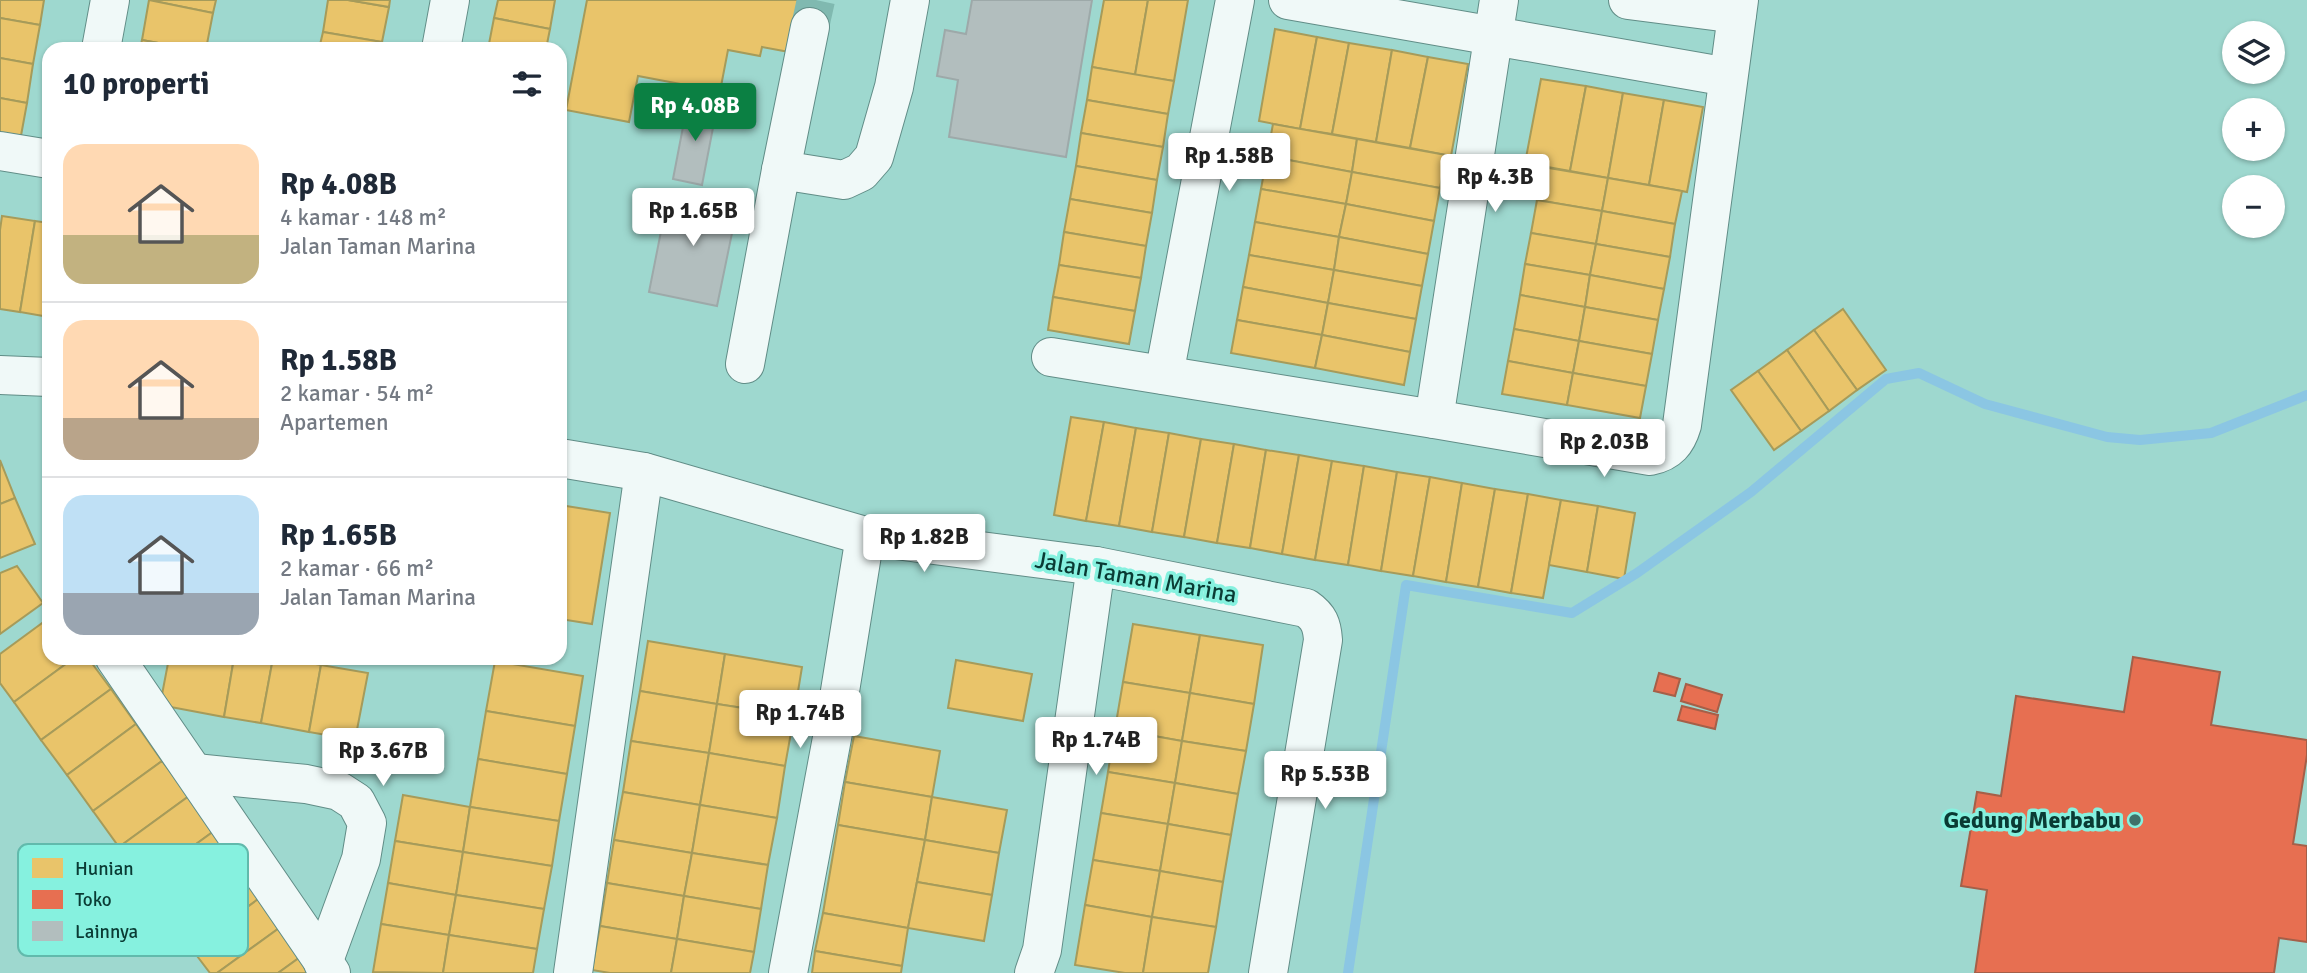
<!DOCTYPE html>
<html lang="id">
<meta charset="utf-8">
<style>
:root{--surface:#fff;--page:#f2f2f3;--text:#1f2937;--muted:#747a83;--line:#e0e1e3;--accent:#0b8043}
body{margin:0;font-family:Signika,sans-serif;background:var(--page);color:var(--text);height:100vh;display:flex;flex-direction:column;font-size:26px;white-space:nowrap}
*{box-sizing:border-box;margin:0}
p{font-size:23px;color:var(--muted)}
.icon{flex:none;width:38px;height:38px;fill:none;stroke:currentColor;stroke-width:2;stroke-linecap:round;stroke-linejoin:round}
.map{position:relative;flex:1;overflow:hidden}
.details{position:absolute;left:42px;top:42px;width:525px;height:623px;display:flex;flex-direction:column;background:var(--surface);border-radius:21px;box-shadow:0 2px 5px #0004}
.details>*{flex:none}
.controls{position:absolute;left:2222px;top:21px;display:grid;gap:14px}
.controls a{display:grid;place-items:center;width:63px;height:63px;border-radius:50%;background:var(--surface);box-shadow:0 2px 5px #0004;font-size:35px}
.price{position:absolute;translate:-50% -60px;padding:0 16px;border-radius:7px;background:#fff;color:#222;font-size:23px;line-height:46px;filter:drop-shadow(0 2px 4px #0008)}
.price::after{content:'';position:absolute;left:50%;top:42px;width:21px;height:16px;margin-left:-10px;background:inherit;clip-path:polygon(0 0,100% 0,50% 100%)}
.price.on{background:var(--accent);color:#fff}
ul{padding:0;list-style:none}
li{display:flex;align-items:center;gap:21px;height:175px;padding:0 21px}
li+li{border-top:2px solid var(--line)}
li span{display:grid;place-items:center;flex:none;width:196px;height:140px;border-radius:21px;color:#555}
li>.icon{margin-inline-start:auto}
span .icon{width:84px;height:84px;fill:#fffc;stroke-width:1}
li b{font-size:30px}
h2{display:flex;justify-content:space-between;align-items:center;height:84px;padding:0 21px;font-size:30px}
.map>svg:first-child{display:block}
.homes{fill:#e9c46a;stroke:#a69b5a;stroke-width:2}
.shops{fill:#e76f51;stroke:#a55f48;stroke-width:2}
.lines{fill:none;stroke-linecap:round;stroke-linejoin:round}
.stream{stroke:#8bc6e3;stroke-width:10}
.building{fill:#b2bebe;stroke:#9da9a9;stroke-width:2}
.minor-tunnel{stroke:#80b9b0;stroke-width:38;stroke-dasharray:38 19;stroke-linecap:butt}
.minor-casing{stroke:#618d87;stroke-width:40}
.minor{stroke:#f0f9f8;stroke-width:38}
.poi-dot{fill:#3e726a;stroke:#86f1df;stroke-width:2.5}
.labels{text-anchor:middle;stroke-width:7;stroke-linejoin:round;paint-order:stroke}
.street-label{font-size:24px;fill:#0a3b34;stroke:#86f1df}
.poi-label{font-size:24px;font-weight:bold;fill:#0a3b34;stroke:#86f1df;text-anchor:end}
.key{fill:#86f1df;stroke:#61baac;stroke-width:2}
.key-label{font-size:19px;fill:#0a3b34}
</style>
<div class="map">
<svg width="2307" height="973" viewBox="0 0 2307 973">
<rect width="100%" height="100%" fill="#9ed8cf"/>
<g class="homes">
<polygon points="0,0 44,0 40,25 0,18"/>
<polygon points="149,0 216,0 213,13"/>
<polygon points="149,0 213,13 206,49 191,49 142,40"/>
<polygon points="328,0 348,0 389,7 382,42 323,32"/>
<polygon points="348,0 390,0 389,7"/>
<polygon points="498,0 555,0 550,29 494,18"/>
<polygon points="587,0 801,0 810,2 800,54 762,47 760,56 728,50 717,107 683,100 686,85 638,76 629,122 566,110"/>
<polygon points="1104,0 1148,0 1135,75 1092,67"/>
<polygon points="1148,0 1188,0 1174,81 1135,75"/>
<polygon points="0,18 40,25 33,64 0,58"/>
<polygon points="494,18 550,29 546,49 488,49"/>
<polygon points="1275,29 1317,37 1300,129 1259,121"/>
<polygon points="323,32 382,42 381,49 319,49"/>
<polygon points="1317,37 1349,43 1332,134 1300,129"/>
<polygon points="142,40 191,49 140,49"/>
<polygon points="1349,43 1392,50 1376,142 1332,134"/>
<polygon points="1392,50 1428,57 1410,148 1376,142"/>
<polygon points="1428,57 1468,64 1451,156 1410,148"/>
<polygon points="0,58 33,64 27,103 0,98"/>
<polygon points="1092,67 1174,81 1168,114 1087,100"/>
<polygon points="1541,79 1586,86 1570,171 1525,163"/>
<polygon points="1586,86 1623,93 1608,178 1570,171"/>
<polygon points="1623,93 1664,100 1649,185 1608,178"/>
<polygon points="0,98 27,103 20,141 0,138"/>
<polygon points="1087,100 1168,114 1163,147 1081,133"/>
<polygon points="1664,100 1703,107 1687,192 1649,185"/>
<polygon points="1273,124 1357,139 1352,172 1267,156"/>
<polygon points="1081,133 1163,147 1157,180 1076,166"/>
<polygon points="1357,139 1446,155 1440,188 1352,172"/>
<polygon points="1267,156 1352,172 1346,204 1261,189"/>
<polygon points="1076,166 1157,180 1152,213 1070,199"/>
<polygon points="1543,167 1608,178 1602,211 1537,200"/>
<polygon points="1352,172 1440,188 1434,221 1346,204"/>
<polygon points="1608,178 1682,191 1675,224 1602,211"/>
<polygon points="1261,189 1346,204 1339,237 1255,222"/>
<polygon points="1070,199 1152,213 1146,246 1064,232"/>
<polygon points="1537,200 1602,211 1596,244 1531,233"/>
<polygon points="1346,204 1434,221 1428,254 1339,237"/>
<polygon points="1602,211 1675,224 1670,257 1596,244"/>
<polygon points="2,216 35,221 20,312 0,309 0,230"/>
<polygon points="35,221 49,223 49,317 20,312"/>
<polygon points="1255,222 1339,237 1334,270 1249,255"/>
<polygon points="1064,232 1146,246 1141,278 1059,265"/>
<polygon points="1531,233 1596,244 1590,275 1525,264"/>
<polygon points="1339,237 1428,254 1422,286 1334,270"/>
<polygon points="1596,244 1670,257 1664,289 1590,275"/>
<polygon points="1249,255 1334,270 1328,303 1243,287"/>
<polygon points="1525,264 1590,275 1585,307 1520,295"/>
<polygon points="1059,265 1141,278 1135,311 1053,297"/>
<polygon points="1334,270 1422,286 1416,319 1328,303"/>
<polygon points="1590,275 1664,289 1658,320 1585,307"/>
<polygon points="1243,287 1328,303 1322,335 1237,320"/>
<polygon points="1520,295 1585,307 1579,341 1514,329"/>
<polygon points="1053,297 1135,311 1129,344 1048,330"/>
<polygon points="1328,303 1416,319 1410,352 1322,335"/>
<polygon points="1585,307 1658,320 1652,354 1579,341"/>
<polygon points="1843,309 1886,370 1857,390 1814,330"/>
<polygon points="1237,320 1322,335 1315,368 1231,353"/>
<polygon points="1514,329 1579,341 1573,373 1508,361"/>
<polygon points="1814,330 1857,390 1829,411 1787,350"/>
<polygon points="1322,335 1410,352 1404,385 1315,368"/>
<polygon points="1579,341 1652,354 1646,386 1573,373"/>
<polygon points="1787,350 1829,411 1801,431 1758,371"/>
<polygon points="1508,361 1573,373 1567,405 1502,394"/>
<polygon points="1758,371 1801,431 1774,450 1731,390"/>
<polygon points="1573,373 1646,386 1640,418 1567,405"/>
<polygon points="1071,417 1104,422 1086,521 1054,515"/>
<polygon points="1104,422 1136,428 1119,526 1086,521"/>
<polygon points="1136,428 1169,433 1152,532 1119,526"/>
<polygon points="1169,433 1201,439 1184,537 1152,532"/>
<polygon points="1201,439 1234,444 1217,543 1184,537"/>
<polygon points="1234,444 1266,450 1250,548 1217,543"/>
<polygon points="1266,450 1299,455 1282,554 1250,548"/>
<polygon points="1299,455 1332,461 1315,560 1282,554"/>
<polygon points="0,460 15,498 0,504"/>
<polygon points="1332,461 1364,466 1348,565 1315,560"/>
<polygon points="1364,466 1397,472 1381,571 1348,565"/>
<polygon points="1397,472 1430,477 1413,576 1381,571"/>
<polygon points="1430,477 1462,483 1446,582 1413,576"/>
<polygon points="1462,483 1495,489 1478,587 1446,582"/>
<polygon points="1495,489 1528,494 1511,593 1478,587"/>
<polygon points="1528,494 1561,500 1543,598 1511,593"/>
<polygon points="15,498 35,544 0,558 0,504"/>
<polygon points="1561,500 1598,506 1587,572 1549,565"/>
<polygon points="560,505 610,513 592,624 560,619"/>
<polygon points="1598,506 1635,513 1624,579 1587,572"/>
<polygon points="17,566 43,603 0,634 0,573"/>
<polygon points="49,618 49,658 74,658 14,702 0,683 0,654"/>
<polygon points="1133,624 1200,635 1190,693 1123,682"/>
<polygon points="1200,635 1263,645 1254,704 1190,693"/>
<polygon points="648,641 725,654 717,704 640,691"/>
<polygon points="725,654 802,667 794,716 717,704"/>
<polygon points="74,658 88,658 111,689 41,740 14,702"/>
<polygon points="169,658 234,658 224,717 160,705"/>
<polygon points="234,658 273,658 261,723 224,717"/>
<polygon points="273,658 285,658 321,665 309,732 261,723"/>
<polygon points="285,658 328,658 326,665"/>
<polygon points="956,660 1032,674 1023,721 948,708"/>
<polygon points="495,661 583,676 575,726 486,711"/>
<polygon points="321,665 368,673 355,740 309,732"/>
<polygon points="1123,682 1190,693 1182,741 1115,729"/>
<polygon points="111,689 136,724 67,775 41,740"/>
<polygon points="640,691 717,704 709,753 631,741"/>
<polygon points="1190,693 1254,704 1246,751 1182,741"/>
<polygon points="717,704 794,716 785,766 709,753"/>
<polygon points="486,711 575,726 567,774 478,759"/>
<polygon points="136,724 162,761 93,811 67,775"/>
<polygon points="1115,729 1182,741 1175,783 1108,772"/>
<polygon points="854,736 940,751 932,797 845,782"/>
<polygon points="631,741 709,753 700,805 623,792"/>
<polygon points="1182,741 1246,751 1238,794 1175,783"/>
<polygon points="709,753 785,766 777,818 700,805"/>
<polygon points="478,759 567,774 559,821 470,807"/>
<polygon points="162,761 189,796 119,847 93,811"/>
<polygon points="1108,772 1175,783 1168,824 1101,813"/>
<polygon points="845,782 932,797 925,840 838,825"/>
<polygon points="1175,783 1238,794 1231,835 1168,824"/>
<polygon points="623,792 700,805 692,853 614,840"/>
<polygon points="403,795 470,807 463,852 395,841"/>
<polygon points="189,796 214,831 144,882 119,847"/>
<polygon points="932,797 1007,810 999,853 925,840"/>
<polygon points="700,805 777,818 768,865 692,853"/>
<polygon points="470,807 559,821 552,866 463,852"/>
<polygon points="1101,813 1168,824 1160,871 1093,860"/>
<polygon points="1168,824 1231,835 1223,882 1160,871"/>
<polygon points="838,825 925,840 908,928 823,913"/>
<polygon points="214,831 237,864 167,915 144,882"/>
<polygon points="614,840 692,853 684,896 607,883"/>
<polygon points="925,840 999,853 992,895 917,882"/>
<polygon points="395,841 463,852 456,895 388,883"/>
<polygon points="463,852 552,866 544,909 456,895"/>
<polygon points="692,853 768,865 761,909 684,896"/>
<polygon points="1093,860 1160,871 1152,917 1085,905"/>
<polygon points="237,864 261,897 191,948 167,915"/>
<polygon points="1160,871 1223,882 1216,927 1152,917"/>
<polygon points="917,882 992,895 984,941 908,928"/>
<polygon points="388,883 456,895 449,935 381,924"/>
<polygon points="607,883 684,896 677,939 600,926"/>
<polygon points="456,895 544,909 537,949 449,935"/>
<polygon points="684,896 761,909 754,952 677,939"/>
<polygon points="261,897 282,926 217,973 210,973 191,948"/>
<polygon points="1085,905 1152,917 1143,973 1125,973 1075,965"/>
<polygon points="823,913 908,928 902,966 815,951"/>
<polygon points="1152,917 1216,927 1208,973 1143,973"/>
<polygon points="381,924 449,935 443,973 373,972"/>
<polygon points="282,926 303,955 278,973 217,973"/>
<polygon points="600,926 677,939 671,973 610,973 592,970"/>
<polygon points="449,935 537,949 533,973 443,973"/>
<polygon points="677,939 754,952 750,973 671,973"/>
<polygon points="815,951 902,966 901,973 812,973"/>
<polygon points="303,955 316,973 278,973"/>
</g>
<g class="shops">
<polygon points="2133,657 2220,672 2211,725 2307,740 2307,755 2293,844 2307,846 2307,942 2279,938 2274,973 1975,973 1987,890 1961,886 1977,792 2001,796 2016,696 2124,712"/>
<polygon points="1659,673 1680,679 1675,696 1654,691"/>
<polygon points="1686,684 1722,695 1717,712 1681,701"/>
<polygon points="1682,706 1718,715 1715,729 1678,720"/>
</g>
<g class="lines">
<polyline class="stream" points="1348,973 1406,585 1572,613 1637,573 1751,492 1886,379 1919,373 1985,404 2107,437 2140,440 2211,433 2307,395"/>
</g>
<g class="building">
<polygon points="972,0 1092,0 1066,157 949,137 958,80 937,76 945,30 966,34"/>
<polygon points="688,101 717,107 702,185 673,179"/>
<polygon points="669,191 738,204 717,306 649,292"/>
</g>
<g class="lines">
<polyline class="minor-tunnel" points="810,27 816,0"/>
<g class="minor-casing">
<g id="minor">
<polyline points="1288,0 1728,77"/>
<polyline points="1628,0 1737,14"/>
<polyline points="101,49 110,0"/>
<polyline points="441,49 450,0"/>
<polyline points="0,151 49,159"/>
<polyline points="781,170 810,27"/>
<path d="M1051,357L1434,419L1650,456C1669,452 1677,442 1682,425L1739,0"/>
<polyline points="745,364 781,170 844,180 861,172 874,157 894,87 910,0"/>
<polyline points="0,375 49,377"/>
<polyline points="1164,375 1235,0"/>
<polyline points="1434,419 1499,0"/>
<path d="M560,458L644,472L865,536L1096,566L1306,608C1319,617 1322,625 1323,640L1268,973"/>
<polyline points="115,658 331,973"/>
<polyline points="195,773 306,784 339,791 356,802 367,823 361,859 323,963"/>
<polyline points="573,973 644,472"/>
<polyline points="788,973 835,722 865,536"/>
<polyline points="1034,973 1042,950 1096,566"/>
</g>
</g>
<use href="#minor" class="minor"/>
</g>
<circle class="poi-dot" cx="2135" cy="820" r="7"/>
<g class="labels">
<g class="street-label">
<text transform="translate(1136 577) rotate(10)" y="8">Jalan Taman Marina</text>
</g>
<g class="poi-label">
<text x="2121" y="828">Gedung Merbabu</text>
</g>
</g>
<rect x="18" y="844" width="230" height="112" rx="10" class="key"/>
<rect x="32" y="858" width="31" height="20" fill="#e9c46a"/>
<rect x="32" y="890" width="31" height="19" fill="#e76f51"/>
<rect x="32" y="921" width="31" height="20" fill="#b2bebe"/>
<g class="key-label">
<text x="75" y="875">Hunian</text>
<text x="75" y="906">Toko</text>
<text x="75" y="938">Lainnya</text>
</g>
</svg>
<div class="controls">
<a><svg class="icon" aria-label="layers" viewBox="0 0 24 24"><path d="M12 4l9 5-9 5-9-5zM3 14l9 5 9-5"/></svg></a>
<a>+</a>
<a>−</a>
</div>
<b class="price on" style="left:695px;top:143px">Rp 4.08B</b>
<b class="price" style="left:1229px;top:193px">Rp 1.58B</b>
<b class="price" style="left:1495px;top:214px">Rp 4.3B</b>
<b class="price" style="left:693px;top:248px">Rp 1.65B</b>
<b class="price" style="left:1604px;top:479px">Rp 2.03B</b>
<b class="price" style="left:924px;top:574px">Rp 1.82B</b>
<b class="price" style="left:800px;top:750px">Rp 1.74B</b>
<b class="price" style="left:1096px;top:777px">Rp 1.74B</b>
<b class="price" style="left:383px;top:788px">Rp 3.67B</b>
<b class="price" style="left:1325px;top:811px">Rp 5.53B</b>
<section class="details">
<h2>10 properti<svg class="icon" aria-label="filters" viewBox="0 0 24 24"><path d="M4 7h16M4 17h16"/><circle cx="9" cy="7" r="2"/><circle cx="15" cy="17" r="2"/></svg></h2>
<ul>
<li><span style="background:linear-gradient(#ffd9b3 65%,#c2b280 0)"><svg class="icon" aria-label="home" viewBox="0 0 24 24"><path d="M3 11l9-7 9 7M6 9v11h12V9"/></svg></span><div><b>Rp 4.08B</b><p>4 kamar · 148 m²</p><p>Jalan Taman Marina</p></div></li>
<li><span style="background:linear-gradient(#ffd9b3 70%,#b9a48a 0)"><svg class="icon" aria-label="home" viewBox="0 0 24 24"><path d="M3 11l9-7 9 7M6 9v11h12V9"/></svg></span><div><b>Rp 1.58B</b><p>2 kamar · 54 m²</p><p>Apartemen</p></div></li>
<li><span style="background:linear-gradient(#bfe0f5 70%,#9aa5b1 0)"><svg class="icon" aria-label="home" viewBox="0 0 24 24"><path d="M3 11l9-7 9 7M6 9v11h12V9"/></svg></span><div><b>Rp 1.65B</b><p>2 kamar · 66 m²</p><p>Jalan Taman Marina</p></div></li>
</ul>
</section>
</div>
